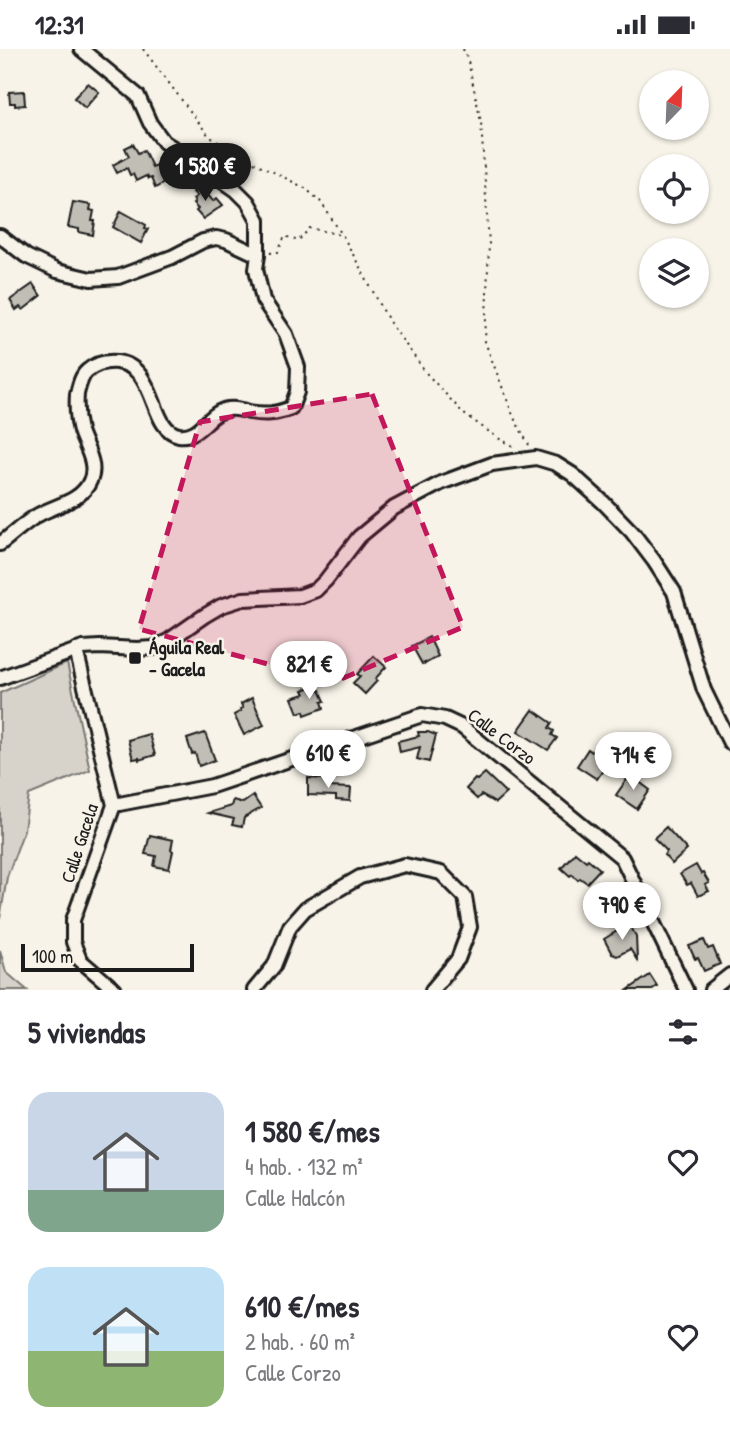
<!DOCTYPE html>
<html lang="es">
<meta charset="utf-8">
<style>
:root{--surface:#fff;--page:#f2f2f3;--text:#2b2b33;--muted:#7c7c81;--accent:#1c1c1c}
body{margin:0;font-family:"Patrick Hand",sans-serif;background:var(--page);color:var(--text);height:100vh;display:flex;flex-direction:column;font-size:26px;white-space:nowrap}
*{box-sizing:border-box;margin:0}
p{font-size:23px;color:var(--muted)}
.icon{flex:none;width:38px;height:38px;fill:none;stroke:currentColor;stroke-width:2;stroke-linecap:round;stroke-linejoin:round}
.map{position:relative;height:941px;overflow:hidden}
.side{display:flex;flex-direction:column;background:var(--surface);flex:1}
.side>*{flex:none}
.needle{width:46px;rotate:23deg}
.controls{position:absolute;left:639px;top:21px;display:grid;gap:14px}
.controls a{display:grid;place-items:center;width:70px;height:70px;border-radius:50%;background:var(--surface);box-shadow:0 2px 5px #0004;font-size:35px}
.scale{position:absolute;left:21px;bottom:18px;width:173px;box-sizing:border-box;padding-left:7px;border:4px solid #1c1c1c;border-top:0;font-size:19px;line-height:24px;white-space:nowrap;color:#1c1c1c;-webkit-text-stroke:5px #f7f3e8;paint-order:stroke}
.price{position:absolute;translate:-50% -60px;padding:0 16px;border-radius:24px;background:#fff;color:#222;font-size:23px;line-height:46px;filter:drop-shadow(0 2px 4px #0008)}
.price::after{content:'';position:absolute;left:50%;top:42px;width:21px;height:16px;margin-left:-10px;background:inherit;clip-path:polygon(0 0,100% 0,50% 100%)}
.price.selected{background:var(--accent);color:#fff}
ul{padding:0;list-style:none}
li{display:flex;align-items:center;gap:21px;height:175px;padding:0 28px}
li span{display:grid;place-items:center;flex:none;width:196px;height:140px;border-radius:21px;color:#555}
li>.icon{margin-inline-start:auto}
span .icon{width:84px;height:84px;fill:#fffc;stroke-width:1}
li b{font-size:30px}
h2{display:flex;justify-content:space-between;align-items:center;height:84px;padding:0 28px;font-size:30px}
.status{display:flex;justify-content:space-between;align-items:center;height:49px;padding:0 35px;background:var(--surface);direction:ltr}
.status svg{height:19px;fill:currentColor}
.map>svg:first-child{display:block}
.green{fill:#d7d3cb;stroke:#7a7874;stroke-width:2}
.building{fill:#c0beb5;stroke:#1c1c1c;stroke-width:2}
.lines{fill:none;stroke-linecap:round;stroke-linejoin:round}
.street-casing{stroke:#1c1c1c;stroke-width:18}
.path{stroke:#1c1c1c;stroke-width:2;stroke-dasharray:2 5;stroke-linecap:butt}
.street{stroke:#f7f3e8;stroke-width:12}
.marked{fill:#c2185b;fill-opacity:0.2;stroke:#c2185b;stroke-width:5;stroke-dasharray:14 9;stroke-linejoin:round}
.poi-dot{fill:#1c1c1c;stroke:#f7f3e8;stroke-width:2.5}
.labels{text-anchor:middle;stroke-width:5;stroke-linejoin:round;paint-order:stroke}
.poi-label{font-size:19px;font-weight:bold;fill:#1c1c1c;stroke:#f7f3e8;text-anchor:start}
.street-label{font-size:19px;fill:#1c1c1c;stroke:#f7f3e8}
</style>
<div class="status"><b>12:31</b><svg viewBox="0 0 49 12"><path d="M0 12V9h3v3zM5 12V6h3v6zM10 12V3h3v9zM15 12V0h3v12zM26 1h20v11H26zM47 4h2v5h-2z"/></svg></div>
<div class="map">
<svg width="730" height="941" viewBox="0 0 730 941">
<rect width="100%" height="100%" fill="#f7f3e8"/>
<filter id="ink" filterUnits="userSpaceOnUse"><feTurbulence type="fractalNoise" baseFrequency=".0143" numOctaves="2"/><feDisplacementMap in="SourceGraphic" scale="14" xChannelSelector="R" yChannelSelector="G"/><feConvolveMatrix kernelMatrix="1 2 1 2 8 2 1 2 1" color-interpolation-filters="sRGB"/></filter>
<g filter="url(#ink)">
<g class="green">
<polygon points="67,614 90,721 29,746 24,781 7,828 0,870 0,644"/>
<polygon points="0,901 6,923 27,941 0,941"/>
</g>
<g class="building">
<polygon points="88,34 99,43 85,59 74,49"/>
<polygon points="24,42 25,56 15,57 15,54 10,54 9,43"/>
<polygon points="133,95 138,104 144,101 152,118 164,112 168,119 173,116 178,126 155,139 151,129 148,130 146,127 136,132 133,125 130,126 127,119 117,124 113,116 129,107 125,99"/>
<polygon points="200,137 213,152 217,149 223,156 203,170 196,162 198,160 193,155 195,153 193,150 197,147 193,143"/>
<polygon points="73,153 91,156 90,161 94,162 92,172 95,172 93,186 79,183 79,180 68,178"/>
<polygon points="121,162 146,176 145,179 148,180 141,194 113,178"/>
<polygon points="33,235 41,247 23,261 20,258 16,261 10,251"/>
<polygon points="429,588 438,607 425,615 425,614 422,615 412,597"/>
<polygon points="374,607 386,618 375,630 377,632 365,645 353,634 360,627 357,625"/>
<polygon points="316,636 318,642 320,641 325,652 322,653 324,659 305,666 304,662 298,664 292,649 305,645 303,641"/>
<polygon points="252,649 264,676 244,686 234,666 241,662 240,660 243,659 241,655"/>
<polygon points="533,661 552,674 549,679 554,682 552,686 557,689 548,701 518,682"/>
<polygon points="418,683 428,683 436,686 429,713 417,710 420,698 400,703 398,692 419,687"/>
<polygon points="205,684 215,711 199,717 195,704 192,705 187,690"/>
<polygon points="149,685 155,706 139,711 139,709 133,710 128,691"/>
<polygon points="599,693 615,703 597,730 577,717 588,700 592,703"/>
<polygon points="485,724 506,744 495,754 481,746 477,750 466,740 475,730 477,731"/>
<polygon points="630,726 650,741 637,760 616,746"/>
<polygon points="308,729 328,730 328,738 351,739 350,752 336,751 336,747 308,746"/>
<polygon points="253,747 261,759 244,769 242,778 232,776 234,770 208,764 231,757 233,751 243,754"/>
<polygon points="666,778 687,801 672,815 664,806 667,802 654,789"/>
<polygon points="150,786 173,791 171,801 173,802 169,820 154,817 156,807 145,805"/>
<polygon points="575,803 586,812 588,810 600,820 587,834 580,829 578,831 572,825 570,827 561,819"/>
<polygon points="696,816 701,825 703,824 709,834 705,836 709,842 698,847 691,834 687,836 680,825"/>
<polygon points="629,875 636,887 637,911 630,900 617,907 612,905 604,890"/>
<polygon points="704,891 708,900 713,898 720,915 704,922 698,909 695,910 689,897"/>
<polygon points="650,926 657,937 651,941 628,941"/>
</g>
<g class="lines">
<g class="street-casing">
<g id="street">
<polyline points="81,0 138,47 150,74 164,93 199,115 236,141 248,153 258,171 258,206"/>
<path d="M0,187L26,207L57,222L91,230L118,228L172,208L203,192L216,189L226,191L258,206L256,220L263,251L286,285L298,318L297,343L291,359C275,365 266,366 249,363C243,361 235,359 228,360C208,363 201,389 179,386C149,381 158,318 117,313C106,312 96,314 87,322C81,327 79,337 77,345C76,358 77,370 80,382C85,398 98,415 90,432C81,453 55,456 38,466C24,474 12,486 0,495"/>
<polyline points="76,601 114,756 73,871 73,893 80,911 115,941"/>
<polyline points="0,629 83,599 100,598 137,600 153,599 168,592 204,567 221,557 243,550 300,547 316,541 326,531 359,488 394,459 441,434 492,415 536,409 556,415 572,425 603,453 632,483 654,512 674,543 704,641 730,694"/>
<polyline points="114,756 212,737 422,666 445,670 462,678 622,809 686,941"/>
<polyline points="254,941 274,917 290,877 305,860 360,828 405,816 441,824 465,848 470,878 458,910 432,941"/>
<polyline points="711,941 730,926"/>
</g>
</g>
<g class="path">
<polyline points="143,0 209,87 230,101 305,139 320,152 343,187 390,274 427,325 464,365 498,389 517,399"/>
<polyline points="463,0 468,12 481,73 489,195 485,293 514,369 529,396"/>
<polyline points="270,204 278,203 285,187 298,192 310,179 342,186"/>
</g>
<use href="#street" class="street"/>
</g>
</g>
<path class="marked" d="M372,345L463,578L334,633L139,580L200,373Z"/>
<rect class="poi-dot" x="128" y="602" width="14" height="14" rx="3.5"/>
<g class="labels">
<g class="poi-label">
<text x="149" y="605">Águila Real<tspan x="149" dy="22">- Gacela</tspan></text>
</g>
<g class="street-label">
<text transform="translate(502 687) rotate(37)" y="7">Calle Corzo</text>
<text transform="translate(79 794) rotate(-72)" y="7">Calle Gacela</text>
</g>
</g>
</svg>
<div class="controls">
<a><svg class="needle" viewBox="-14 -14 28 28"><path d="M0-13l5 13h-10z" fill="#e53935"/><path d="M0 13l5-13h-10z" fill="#7c7c81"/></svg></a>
<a><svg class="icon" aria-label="locate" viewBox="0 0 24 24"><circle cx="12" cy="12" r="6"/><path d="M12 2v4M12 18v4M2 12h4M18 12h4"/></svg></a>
<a><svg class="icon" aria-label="layers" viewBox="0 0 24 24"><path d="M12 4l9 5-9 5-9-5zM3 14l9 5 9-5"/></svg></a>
</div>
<div class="scale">100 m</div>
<b class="price selected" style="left:205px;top:154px">1 580 €</b>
<b class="price" style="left:309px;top:652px">821 €</b>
<b class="price" style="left:328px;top:741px">610 €</b>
<b class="price" style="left:633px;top:743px">714 €</b>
<b class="price" style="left:622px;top:893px">790 €</b>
</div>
<section class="side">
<h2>5 viviendas<svg class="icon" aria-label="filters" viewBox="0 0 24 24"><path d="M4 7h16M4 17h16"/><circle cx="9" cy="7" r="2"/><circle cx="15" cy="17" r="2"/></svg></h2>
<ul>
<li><span style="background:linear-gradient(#c9d6e8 70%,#7fa58c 0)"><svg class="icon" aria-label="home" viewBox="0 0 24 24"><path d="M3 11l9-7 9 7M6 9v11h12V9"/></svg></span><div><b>1 580 €/mes</b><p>4 hab. · 132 m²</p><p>Calle Halcón</p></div><svg class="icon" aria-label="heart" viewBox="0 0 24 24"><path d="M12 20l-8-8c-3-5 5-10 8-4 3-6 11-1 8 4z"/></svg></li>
<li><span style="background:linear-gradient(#bfe0f5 60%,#8fb573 0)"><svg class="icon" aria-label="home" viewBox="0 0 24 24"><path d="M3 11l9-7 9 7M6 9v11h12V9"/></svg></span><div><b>610 €/mes</b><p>2 hab. · 60 m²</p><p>Calle Corzo</p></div><svg class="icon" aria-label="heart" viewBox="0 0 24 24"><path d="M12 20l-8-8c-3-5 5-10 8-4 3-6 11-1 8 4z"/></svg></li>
</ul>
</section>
